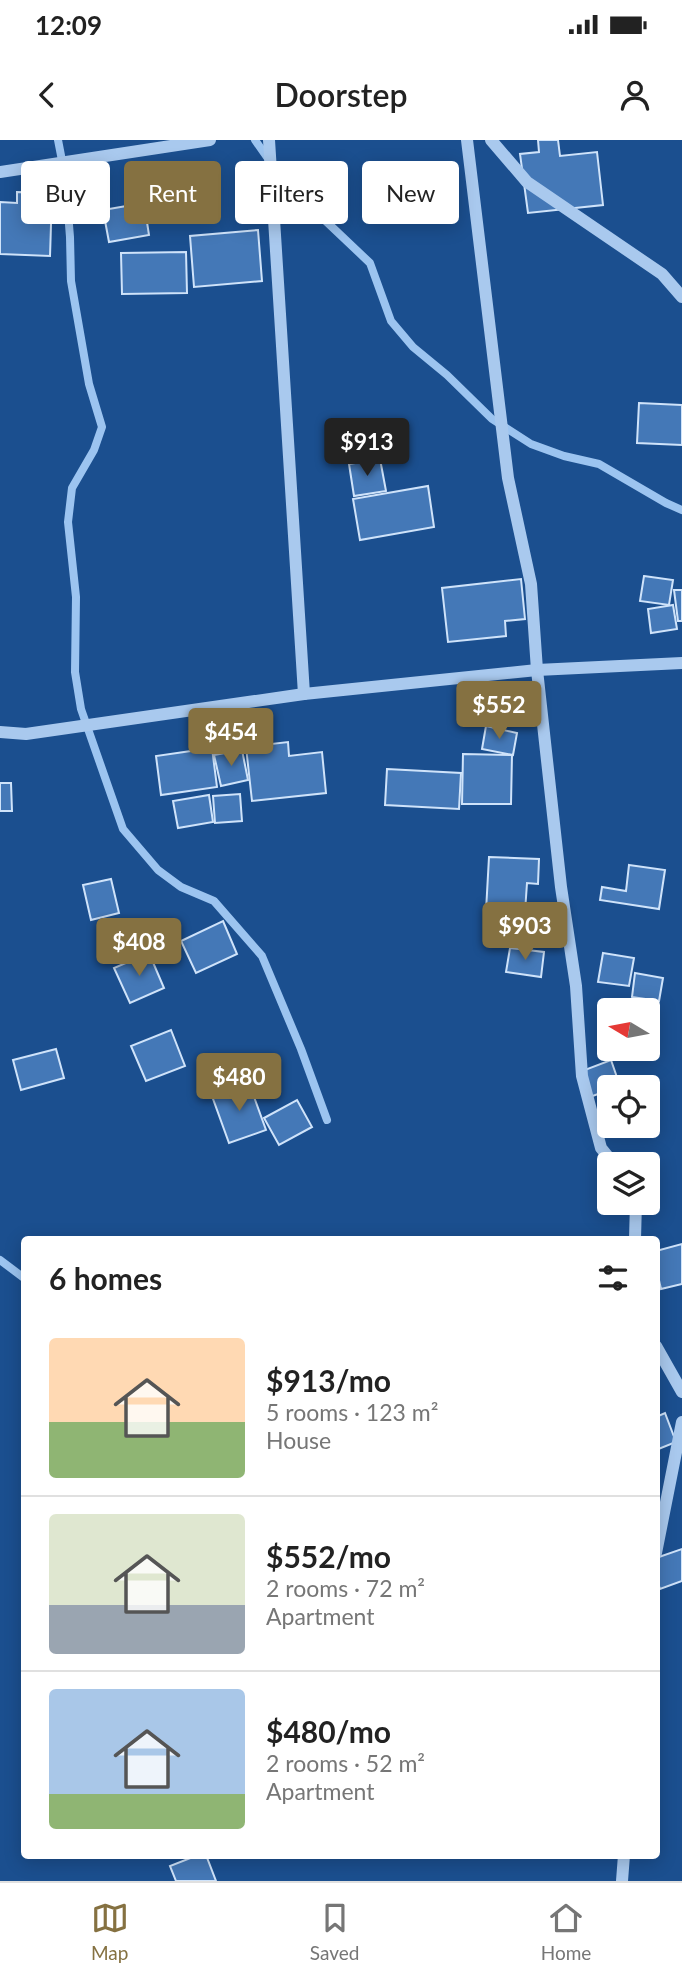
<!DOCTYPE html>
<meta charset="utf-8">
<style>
:root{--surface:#fff;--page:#f6f6f6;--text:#222;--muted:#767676;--line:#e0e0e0;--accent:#857141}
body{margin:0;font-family:Lato,sans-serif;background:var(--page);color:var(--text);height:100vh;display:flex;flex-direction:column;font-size:26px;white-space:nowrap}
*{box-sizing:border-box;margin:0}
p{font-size:23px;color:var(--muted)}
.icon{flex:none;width:38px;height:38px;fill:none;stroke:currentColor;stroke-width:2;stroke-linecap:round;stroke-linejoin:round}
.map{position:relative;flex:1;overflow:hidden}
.sheet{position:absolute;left:21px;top:1096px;width:639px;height:623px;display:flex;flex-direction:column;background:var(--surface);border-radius:7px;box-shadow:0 4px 18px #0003}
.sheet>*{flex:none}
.banner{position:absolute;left:21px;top:21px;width:640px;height:63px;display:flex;gap:14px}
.needle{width:46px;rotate:280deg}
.controls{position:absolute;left:597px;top:858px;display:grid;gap:14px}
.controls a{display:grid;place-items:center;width:63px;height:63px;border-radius:7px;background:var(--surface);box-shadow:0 4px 18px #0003;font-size:35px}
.price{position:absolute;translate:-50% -60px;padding:0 16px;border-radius:7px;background:var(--accent);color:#fff;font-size:23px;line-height:46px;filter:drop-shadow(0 2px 4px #0008)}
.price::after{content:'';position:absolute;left:50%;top:42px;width:21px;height:16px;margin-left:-10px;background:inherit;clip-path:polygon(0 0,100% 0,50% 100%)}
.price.selected{background:#222;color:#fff}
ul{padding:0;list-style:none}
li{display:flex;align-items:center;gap:21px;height:175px;padding:0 28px}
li+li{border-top:2px solid var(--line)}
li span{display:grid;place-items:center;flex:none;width:196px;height:140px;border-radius:7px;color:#555}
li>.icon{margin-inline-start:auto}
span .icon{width:84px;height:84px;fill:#fffc;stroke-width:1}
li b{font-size:30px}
h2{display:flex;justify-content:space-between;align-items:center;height:84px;padding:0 28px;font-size:30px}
.tag{padding:0 24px;border-radius:7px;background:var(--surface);box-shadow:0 4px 18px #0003;font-size:24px;line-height:63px}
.tag.selected{background:var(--accent);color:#fff}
.status{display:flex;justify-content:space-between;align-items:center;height:49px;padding:0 35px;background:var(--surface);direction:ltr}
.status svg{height:19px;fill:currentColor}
header{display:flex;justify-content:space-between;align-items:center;height:91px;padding:0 28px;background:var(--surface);font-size:32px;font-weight:600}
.tabs{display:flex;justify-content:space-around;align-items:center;height:98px;border-top:2px solid var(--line);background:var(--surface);font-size:19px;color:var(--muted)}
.tabs a{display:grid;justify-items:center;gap:4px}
.tabs .selected{color:var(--accent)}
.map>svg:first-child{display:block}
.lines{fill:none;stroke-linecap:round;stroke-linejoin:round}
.stream{stroke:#9cc4f0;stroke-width:8}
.building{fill:#4478b7;stroke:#cfe3fa;stroke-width:2}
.minor{stroke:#a9c9ee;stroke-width:12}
</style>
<div class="status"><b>12:09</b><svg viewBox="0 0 49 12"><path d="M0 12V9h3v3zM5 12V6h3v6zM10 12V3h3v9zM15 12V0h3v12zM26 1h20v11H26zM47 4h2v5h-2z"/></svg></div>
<header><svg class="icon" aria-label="back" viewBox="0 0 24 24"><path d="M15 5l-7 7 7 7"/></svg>Doorstep<svg class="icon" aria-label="person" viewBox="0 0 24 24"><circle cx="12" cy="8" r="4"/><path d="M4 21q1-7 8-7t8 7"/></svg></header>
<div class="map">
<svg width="682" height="1741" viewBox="0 0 682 1741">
<rect width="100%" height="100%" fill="#1b4f8f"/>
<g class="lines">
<g class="stream">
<polyline points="58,0 65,36 70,97 71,141 89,244 102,287 94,310 72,348 68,382 76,457 75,532 81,569 123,689 158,730 181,747 214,761 262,816 301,909 327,980"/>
<polyline points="255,0 276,30 312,68 370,123 391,181 413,207 447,235 492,279 531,304 564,316 599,324 666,363 682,370"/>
<polyline points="0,1120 24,1138"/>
</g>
</g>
<g class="building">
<polygon points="538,0 558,0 560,16 597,12 603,65 528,73 520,14 539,12"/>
<polygon points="141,42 144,60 130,62 127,44"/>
<polygon points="17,52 52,53 50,116 0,114 0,62 17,63"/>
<polygon points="144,63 149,95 109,102 103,70"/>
<polygon points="258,90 262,141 194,147 190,96"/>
<polygon points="186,112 187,153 122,154 121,113"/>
<polygon points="639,263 682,265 682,305 637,303"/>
<polygon points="380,319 386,351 354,356 349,324"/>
<polygon points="428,346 434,387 360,400 353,359"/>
<polygon points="644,436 673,440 669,465 640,461"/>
<polygon points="521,439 525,479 505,481 506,496 448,502 442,448"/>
<polygon points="674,450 682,450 682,481 678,481"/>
<polygon points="673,465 677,489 651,493 648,469"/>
<polygon points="486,586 517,593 513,615 482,609"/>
<polygon points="288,602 289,616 322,612 326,653 252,661 246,607"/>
<polygon points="212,608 217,647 161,655 156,616"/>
<polygon points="242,610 248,640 221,646 214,615"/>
<polygon points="463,614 512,615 511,664 462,664"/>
<polygon points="387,629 461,633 459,669 385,665"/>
<polygon points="0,643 11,643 12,671 0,671"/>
<polygon points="240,654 242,681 215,683 213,656"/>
<polygon points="209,655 213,682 178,688 173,661"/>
<polygon points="489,717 539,719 538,744 527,743 525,772 486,771"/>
<polygon points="629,725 665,730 659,769 600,760 602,747 626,751"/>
<polygon points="111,739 119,773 91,780 83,745"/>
<polygon points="491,775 528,777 526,806 489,804"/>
<polygon points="223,781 237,814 196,833 181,801"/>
<polygon points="510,808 544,812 541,837 506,832"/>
<polygon points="149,813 164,848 130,863 114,828"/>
<polygon points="603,813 634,818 629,846 598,842"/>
<polygon points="635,833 663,838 659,861 632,857"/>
<polygon points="171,890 185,926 146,941 131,906"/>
<polygon points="56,909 64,938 21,950 13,920"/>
<polygon points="611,920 620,946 609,947 609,950 590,957 582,931"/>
<polygon points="249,943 266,990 229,1003 212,956"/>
<polygon points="297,960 312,987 279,1005 264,978"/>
<polygon points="682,1104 682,1144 661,1149 656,1127 656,1111"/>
<polygon points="665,1273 676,1302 656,1310 656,1277"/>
<polygon points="682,1409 682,1441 660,1449 656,1437 656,1418"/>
<polygon points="198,1715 206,1715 216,1741 176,1741 170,1726"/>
</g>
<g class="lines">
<g class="minor">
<polyline points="269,0 304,554"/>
<polyline points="467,0 508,338 531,444 537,530 561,747 576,846 582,936 601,1008 614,1024"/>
<polyline points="491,0 527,42 662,134 682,157"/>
<polyline points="0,32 210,0"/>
<polyline points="0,592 26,594 304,554 537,530 682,523"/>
<polyline points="635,1099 636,1062"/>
<polyline points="656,1206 682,1252"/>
<polyline points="656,1413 682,1282"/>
<polyline points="622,1741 624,1715"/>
</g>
</g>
</svg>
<div class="controls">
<a><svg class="needle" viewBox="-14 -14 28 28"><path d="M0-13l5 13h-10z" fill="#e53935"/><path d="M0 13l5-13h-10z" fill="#767676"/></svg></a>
<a><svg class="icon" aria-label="locate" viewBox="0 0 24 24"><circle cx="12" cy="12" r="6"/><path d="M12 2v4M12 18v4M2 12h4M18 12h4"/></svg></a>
<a><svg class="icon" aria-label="layers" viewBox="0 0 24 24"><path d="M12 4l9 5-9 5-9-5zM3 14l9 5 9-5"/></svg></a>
</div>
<b class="price selected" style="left:367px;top:338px">$913</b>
<b class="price" style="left:499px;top:601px">$552</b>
<b class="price" style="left:231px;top:628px">$454</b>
<b class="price" style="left:525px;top:822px">$903</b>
<b class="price" style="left:139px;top:838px">$408</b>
<b class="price" style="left:239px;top:973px">$480</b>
<div class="banner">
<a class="tag">Buy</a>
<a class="tag selected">Rent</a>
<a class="tag">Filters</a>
<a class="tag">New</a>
</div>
<section class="sheet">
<h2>6 homes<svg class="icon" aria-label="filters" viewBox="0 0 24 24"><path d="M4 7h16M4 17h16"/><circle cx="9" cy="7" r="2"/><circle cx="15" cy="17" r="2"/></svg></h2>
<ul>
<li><span style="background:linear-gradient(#ffd9b3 60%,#8fb573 0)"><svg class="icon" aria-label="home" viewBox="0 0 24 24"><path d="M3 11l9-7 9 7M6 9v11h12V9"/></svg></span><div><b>$913/mo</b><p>5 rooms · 123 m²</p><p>House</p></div></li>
<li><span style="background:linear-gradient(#dfe7d0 65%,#9aa5b1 0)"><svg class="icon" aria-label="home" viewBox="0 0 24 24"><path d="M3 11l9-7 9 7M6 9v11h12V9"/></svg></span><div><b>$552/mo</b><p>2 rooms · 72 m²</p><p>Apartment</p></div></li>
<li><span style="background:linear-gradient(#a9c7e8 75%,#8fb573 0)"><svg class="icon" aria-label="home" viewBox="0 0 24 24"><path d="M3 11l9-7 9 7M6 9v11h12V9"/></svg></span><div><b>$480/mo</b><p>2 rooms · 52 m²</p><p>Apartment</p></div></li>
</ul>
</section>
</div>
<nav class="tabs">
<a class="selected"><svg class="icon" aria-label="map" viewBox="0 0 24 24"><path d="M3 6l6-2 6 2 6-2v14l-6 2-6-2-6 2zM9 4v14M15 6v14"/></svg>Map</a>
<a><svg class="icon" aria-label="saved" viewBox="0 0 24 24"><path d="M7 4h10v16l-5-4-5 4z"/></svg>Saved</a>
<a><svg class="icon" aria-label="home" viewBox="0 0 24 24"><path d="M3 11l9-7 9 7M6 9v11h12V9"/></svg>Home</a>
</nav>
